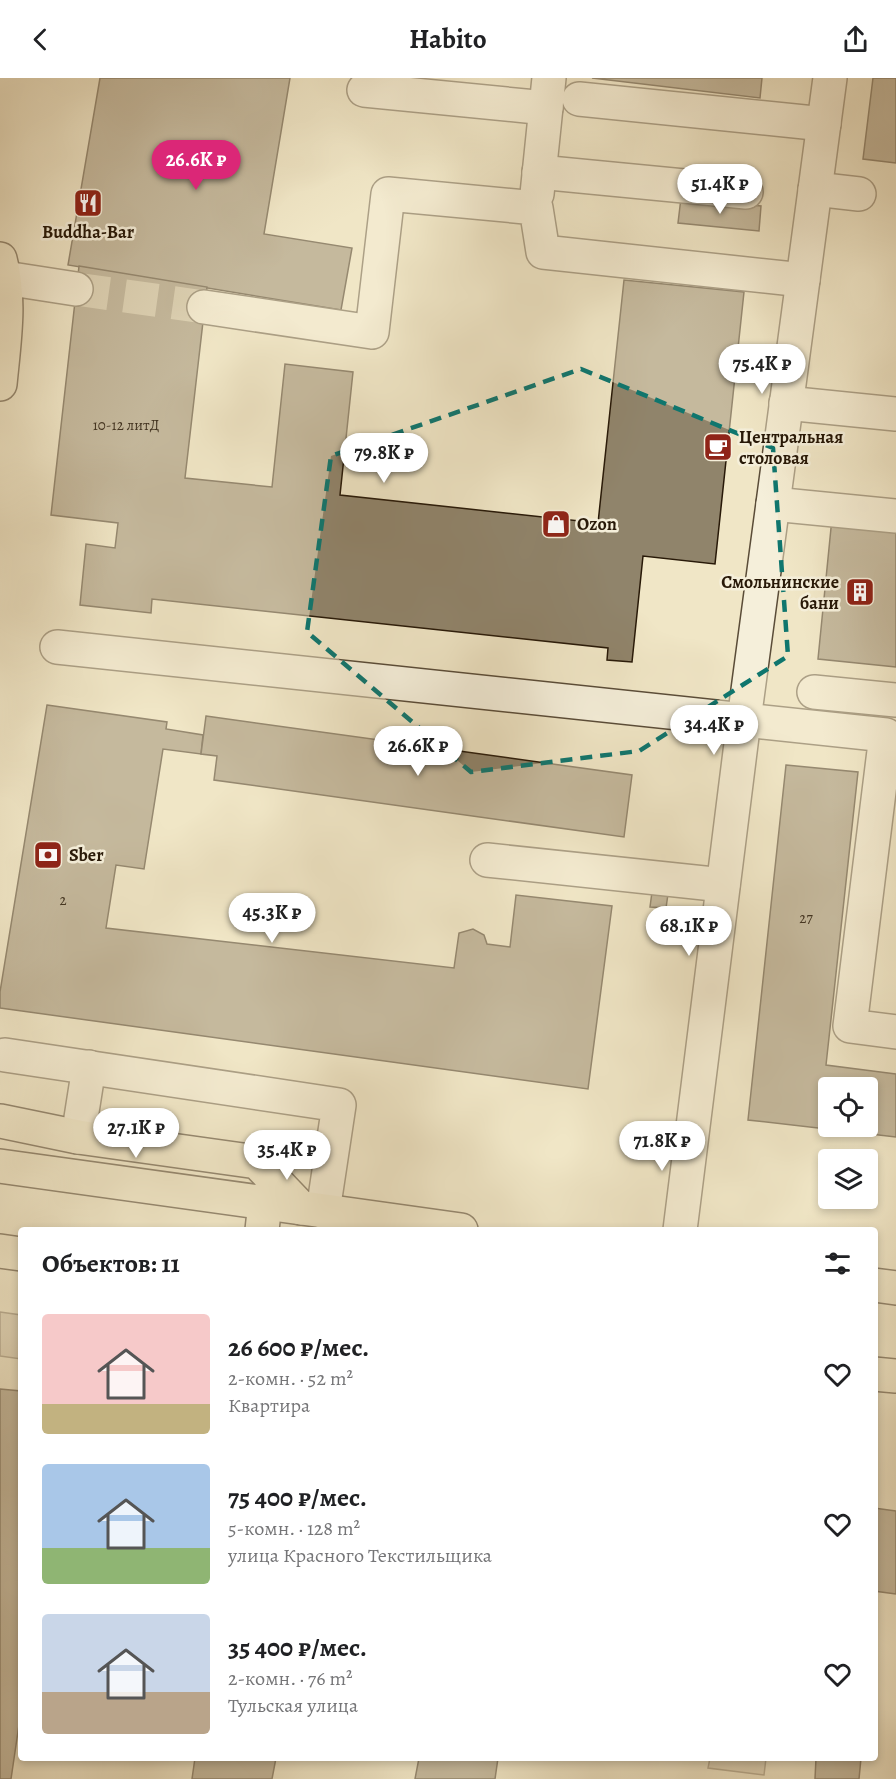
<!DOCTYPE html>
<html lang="ru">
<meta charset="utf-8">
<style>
:root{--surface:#fff;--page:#f6f6f6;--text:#202124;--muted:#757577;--accent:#db2777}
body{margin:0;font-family:Alegreya,serif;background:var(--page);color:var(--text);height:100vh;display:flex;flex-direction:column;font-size:22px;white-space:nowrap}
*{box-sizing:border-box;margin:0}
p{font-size:20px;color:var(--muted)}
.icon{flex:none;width:33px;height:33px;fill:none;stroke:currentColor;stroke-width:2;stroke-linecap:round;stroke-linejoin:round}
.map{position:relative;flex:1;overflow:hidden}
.details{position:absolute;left:18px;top:1149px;width:860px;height:534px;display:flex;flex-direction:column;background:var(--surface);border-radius:6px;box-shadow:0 3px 9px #0003}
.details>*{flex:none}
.controls{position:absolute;left:818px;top:999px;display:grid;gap:12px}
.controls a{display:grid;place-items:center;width:60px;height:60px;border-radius:6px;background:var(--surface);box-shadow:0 3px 9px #0003;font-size:30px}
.price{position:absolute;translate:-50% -51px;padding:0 14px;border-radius:21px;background:#fff;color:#222;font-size:20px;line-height:39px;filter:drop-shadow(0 2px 3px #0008)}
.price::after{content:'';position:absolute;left:50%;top:36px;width:18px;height:14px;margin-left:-9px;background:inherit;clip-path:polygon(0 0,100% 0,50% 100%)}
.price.selected{background:var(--accent);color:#fff}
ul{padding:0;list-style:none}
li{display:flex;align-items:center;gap:18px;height:150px;padding:0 24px}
li span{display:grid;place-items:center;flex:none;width:168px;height:120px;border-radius:6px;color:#555}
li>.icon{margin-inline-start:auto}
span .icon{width:72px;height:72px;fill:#fffc;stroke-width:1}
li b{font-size:26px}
h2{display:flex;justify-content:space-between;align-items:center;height:72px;padding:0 24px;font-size:26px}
header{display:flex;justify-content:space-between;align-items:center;height:78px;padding:0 24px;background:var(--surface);font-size:27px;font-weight:700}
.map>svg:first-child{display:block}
.green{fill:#cec3a6;stroke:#7b6e57;stroke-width:1.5}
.building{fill:#90846b;stroke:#281908;stroke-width:1.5;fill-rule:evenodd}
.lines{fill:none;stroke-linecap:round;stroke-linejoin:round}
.minor-tunnel{stroke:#c8bda0;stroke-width:33;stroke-dasharray:33 16;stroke-linecap:butt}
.minor-casing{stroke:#5a4c38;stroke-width:36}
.major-casing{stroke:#281908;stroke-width:36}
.minor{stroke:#f5efda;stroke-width:33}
.major{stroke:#f0e6c6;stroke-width:33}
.marked{fill:none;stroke:#0f766e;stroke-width:4.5;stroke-dasharray:12 8;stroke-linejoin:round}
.labels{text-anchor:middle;stroke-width:5;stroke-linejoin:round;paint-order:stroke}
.number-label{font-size:15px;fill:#423421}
.poi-label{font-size:18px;font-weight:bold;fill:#281908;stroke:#f5efda;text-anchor:start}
</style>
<header><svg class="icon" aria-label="back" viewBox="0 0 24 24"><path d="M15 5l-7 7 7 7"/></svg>Habito<svg class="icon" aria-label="share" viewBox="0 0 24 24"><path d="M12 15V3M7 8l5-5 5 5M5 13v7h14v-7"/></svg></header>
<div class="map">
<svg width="896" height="1701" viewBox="0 0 896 1701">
<rect width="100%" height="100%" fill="#f0e6c6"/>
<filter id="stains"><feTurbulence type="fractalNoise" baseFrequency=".00333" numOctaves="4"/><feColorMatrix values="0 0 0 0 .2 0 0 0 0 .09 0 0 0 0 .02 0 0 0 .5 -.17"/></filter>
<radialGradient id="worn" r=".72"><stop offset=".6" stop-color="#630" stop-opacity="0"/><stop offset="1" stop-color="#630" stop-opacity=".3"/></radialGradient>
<g class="green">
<polygon points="0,1234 21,1237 21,1281 0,1278"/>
<polygon points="710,1680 766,1680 764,1697 708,1690"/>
</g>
<g class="building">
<polygon points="100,0 290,0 264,156 352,170 341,232 68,187"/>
<polygon points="592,0 762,0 760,20"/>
<polygon points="873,0 896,0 896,85 863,81"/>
<polygon points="681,120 761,128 759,153 678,145"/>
<polygon points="79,188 207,209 185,400 272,409 285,286 353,294 340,417 598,445 624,202 744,214 715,486 643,478 632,584 607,582 608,570 152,521 151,535 80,527 86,466 115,470 118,445 51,437"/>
<polygon points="832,440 896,447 896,589 818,581"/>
<polygon points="47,627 167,644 166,651 203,657 201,676 163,671 144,791 116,787 106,850 454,890 459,855 473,851 484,857 487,866 510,869 516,817 612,828 588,1011 0,930 0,914"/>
<polygon points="206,638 632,697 624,759 214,702 217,678 201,676"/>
<path d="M786,687L858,694L826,987L896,996V1059L748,1042ZM828,1010H867V1048H828Z"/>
<polygon points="652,814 668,816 666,830 650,829"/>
<polygon points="0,1311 21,1313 21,1633 11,1701 0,1701"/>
<polygon points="874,1430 896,1433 896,1516 874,1513"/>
<polygon points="195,1680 276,1680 272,1701 192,1701"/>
<polygon points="419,1680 498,1680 495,1701 415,1701"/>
<polygon points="816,1680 861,1680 859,1701 815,1701"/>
</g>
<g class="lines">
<polyline class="minor-tunnel" points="76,211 204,229"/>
<g class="minor-casing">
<g id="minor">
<polyline points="364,12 546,30"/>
<polyline points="579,21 824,46"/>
<polyline points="539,94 746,114"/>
<polyline points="815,111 859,116"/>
<polyline points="537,116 549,0"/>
<polyline points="5,200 76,211"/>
<polyline points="204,229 372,254 388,116 536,130 543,174 803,202"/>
<polyline points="786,325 896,336"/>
<polyline points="773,426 896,438"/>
<polyline points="57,569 886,657 850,948 896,954"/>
<polyline points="814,614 896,622"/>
<polyline points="487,782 723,807"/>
<polyline points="5,977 339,1027 323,1133"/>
<polyline points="78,1059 89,989"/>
<polyline points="680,1152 744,642 830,0"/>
</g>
</g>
<g class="major-casing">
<g id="major">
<path d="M0,181C11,221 4,264 0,306"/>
<polyline points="0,1043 78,1059 257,1084 301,1130"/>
<polyline points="0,1088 461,1152"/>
<polyline points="262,1152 265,1125"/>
<polyline points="0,1173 21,1176"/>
<polyline points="874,1207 896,1210"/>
<polyline points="874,1296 896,1298"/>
</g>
</g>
<use href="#minor" class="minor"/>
<use href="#major" class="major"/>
</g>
<path d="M0 0H896V1701H0ZM581,291L773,370L788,578L639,673L471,694L307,554L331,378Z" fill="#f0e6c6" fill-opacity=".55" fill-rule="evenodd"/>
<path class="marked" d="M581,291L773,370L788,578L639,673L471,694L307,554L331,378Z"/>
<defs>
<g id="restaurant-square" transform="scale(1.5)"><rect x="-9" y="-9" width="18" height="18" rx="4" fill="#8f2418" stroke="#f5efda"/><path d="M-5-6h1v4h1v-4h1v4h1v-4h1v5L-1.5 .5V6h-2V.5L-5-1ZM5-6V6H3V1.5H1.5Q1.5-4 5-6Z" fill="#fff"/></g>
<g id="cafe-square" transform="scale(1.5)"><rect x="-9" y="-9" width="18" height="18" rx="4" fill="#8f2418" stroke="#f5efda"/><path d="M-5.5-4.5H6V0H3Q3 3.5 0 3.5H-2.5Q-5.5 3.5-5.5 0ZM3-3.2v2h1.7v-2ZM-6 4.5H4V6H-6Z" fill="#fff"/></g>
<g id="shop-square" transform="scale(1.5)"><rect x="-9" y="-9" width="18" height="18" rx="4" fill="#8f2418" stroke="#f5efda"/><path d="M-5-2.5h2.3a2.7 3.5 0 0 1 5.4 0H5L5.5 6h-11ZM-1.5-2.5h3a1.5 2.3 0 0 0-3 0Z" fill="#fff"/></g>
<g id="building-square" transform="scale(1.5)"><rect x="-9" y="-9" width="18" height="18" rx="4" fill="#8f2418" stroke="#f5efda"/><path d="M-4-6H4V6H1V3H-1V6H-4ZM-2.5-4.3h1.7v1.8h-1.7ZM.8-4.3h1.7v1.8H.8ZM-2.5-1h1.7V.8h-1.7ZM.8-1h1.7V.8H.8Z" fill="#fff"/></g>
<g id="bank-square" transform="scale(1.5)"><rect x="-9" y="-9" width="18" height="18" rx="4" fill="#8f2418" stroke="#f5efda"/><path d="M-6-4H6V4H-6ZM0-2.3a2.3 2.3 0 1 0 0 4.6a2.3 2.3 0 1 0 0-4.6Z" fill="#fff"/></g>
</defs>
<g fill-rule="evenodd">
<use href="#restaurant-square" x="88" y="125"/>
<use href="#cafe-square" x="718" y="369"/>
<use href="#shop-square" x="556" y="446"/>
<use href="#building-square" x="860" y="514"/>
<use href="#bank-square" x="48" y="777"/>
</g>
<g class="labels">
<g class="number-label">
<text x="126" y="352">10-12 литД</text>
<text x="63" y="827">2</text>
<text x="806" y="845">27</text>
</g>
<g class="poi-label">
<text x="88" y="160" text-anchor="middle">Buddha-Bar</text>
<text x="739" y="365">Центральная<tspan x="739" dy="21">столовая</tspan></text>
<text x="577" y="452">Ozon</text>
<text x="839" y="510" text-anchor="end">Смольнинские<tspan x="839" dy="21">бани</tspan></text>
<text x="69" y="783">Sber</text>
</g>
</g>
<rect width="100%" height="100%" filter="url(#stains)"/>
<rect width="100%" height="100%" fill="url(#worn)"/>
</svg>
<div class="controls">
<a><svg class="icon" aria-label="locate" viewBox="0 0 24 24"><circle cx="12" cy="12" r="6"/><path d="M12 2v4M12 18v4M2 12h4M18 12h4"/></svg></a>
<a><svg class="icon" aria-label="layers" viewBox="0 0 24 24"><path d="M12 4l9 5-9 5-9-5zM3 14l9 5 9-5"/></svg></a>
</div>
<b class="price selected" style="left:196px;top:113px">26.6K ₽</b>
<b class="price" style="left:720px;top:137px">51.4K ₽</b>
<b class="price" style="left:762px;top:317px">75.4K ₽</b>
<b class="price" style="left:384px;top:406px">79.8K ₽</b>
<b class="price" style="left:714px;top:678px">34.4K ₽</b>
<b class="price" style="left:418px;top:699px">26.6K ₽</b>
<b class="price" style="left:272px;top:866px">45.3K ₽</b>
<b class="price" style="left:689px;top:879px">68.1K ₽</b>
<b class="price" style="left:136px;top:1081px">27.1K ₽</b>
<b class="price" style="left:662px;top:1094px">71.8K ₽</b>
<b class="price" style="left:287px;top:1103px">35.4K ₽</b>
<section class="details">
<h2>Объектов: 11<svg class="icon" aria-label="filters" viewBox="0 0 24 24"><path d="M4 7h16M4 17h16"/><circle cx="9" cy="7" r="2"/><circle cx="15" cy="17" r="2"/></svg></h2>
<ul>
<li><span style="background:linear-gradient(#f6c9c9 75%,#c2b280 0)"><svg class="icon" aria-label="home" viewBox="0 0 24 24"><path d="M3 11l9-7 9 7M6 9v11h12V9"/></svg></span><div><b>26 600 ₽/мес.</b><p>2-комн. · 52 m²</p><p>Квартира</p></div><svg class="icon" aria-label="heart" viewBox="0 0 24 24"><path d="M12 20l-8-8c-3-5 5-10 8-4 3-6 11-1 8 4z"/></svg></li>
<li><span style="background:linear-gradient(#a9c7e8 70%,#8fb573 0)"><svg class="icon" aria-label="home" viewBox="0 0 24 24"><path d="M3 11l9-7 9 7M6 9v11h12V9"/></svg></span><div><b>75 400 ₽/мес.</b><p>5-комн. · 128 m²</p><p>улица Красного Текстильщика</p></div><svg class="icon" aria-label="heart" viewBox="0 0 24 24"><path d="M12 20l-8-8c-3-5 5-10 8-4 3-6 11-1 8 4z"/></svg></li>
<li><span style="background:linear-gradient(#c9d6e8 65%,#b9a48a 0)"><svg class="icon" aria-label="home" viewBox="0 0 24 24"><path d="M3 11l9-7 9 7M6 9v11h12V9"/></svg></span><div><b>35 400 ₽/мес.</b><p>2-комн. · 76 m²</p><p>Тульская улица</p></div><svg class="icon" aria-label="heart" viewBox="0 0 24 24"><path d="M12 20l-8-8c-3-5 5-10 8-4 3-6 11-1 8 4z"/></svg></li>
</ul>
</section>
</div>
